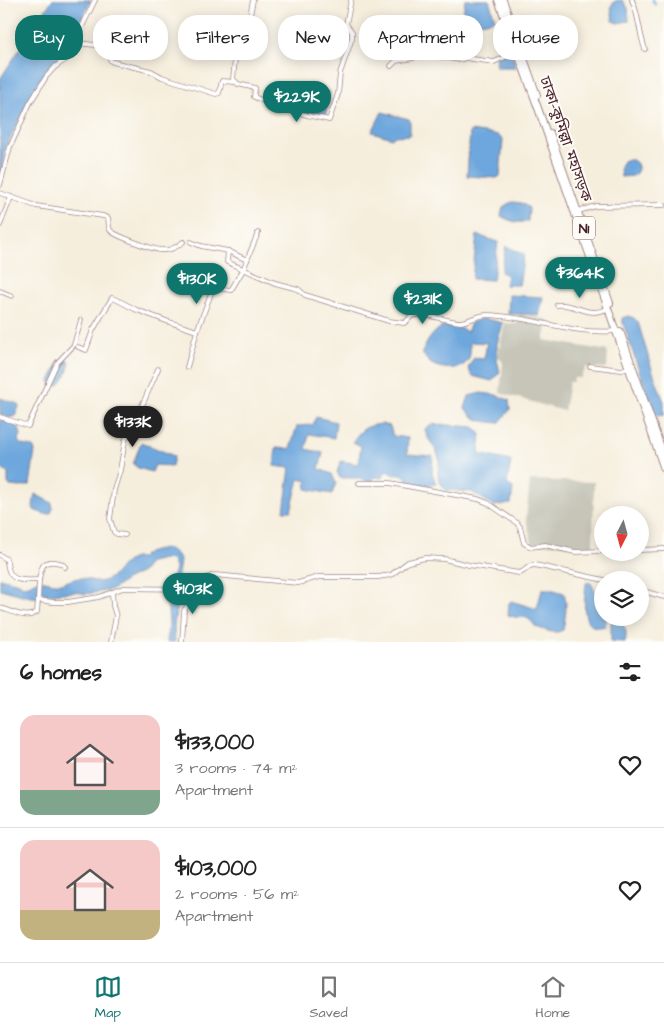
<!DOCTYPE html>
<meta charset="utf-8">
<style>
:root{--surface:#fff;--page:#f6f6f6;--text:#222;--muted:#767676;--line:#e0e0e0;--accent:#0f766e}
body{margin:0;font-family:"Architects Daughter","Noto Sans Bengali",sans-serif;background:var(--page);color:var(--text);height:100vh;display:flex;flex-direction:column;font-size:19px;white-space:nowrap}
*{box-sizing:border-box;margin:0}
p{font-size:16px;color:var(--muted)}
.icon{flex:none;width:28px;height:28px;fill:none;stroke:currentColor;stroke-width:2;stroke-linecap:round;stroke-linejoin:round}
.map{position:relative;height:642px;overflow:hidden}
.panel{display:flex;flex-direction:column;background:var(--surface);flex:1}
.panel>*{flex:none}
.hud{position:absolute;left:15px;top:15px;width:635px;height:45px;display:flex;gap:10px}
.needle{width:32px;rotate:186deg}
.tools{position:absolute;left:594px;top:506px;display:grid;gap:10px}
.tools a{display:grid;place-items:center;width:55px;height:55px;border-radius:50%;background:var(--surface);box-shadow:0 2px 12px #0003;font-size:25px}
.price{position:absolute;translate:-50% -42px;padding:0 11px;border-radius:18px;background:var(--accent);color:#fff;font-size:16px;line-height:32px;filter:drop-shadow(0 1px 2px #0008)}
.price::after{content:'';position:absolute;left:50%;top:30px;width:15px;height:11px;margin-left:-8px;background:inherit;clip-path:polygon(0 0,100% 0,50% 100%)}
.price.active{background:#222;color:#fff}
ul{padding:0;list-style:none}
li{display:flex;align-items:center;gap:15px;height:125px;padding:0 20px}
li+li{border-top:1px solid var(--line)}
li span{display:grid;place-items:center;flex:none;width:140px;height:100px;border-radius:15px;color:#555}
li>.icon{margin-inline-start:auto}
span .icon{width:60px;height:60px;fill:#fffc;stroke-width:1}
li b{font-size:21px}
h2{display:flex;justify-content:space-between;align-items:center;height:60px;padding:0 20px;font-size:21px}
.chip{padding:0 18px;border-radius:20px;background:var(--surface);box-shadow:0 2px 12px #0003;font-size:18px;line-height:45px}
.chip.active{background:var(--accent);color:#fff}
.menu{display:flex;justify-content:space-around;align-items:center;height:70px;border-top:1px solid var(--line);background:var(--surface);font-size:14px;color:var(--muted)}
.menu a{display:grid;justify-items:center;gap:2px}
.menu .active{color:var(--accent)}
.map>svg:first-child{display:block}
.industrial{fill:#c6c5b8}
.water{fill:#6ea7dd;stroke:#5c6384}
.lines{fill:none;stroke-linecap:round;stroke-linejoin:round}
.canal{stroke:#6ea7dd;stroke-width:3}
.minor-casing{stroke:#a08684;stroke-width:5.5}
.trunk-casing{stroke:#a08684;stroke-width:8}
.minor{stroke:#fff;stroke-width:4}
.trunk{stroke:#fff;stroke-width:6}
.labels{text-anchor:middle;stroke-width:4;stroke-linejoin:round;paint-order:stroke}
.shield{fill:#fdfcf7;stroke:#806168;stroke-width:1}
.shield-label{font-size:14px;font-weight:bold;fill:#4a1f2b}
.street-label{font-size:15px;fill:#4a1f2b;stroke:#fdfcf7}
</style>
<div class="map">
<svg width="664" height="642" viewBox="0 0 664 642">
<rect width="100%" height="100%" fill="#fdfcf7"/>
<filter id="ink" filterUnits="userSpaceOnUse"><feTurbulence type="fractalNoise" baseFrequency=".02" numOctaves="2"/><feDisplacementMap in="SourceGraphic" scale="10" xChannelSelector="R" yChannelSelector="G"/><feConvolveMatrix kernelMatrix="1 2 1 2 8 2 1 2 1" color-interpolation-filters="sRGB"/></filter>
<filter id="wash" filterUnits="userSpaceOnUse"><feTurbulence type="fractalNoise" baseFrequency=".0096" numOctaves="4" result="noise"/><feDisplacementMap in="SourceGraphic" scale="20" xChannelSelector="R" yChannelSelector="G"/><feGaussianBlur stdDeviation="1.12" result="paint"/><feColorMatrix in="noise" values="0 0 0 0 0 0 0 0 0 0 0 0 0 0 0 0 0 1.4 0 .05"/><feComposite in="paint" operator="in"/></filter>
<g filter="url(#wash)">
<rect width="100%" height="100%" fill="#f6eedd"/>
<g class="industrial">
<polygon points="519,314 549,320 544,340 608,351 607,368 586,367 581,378 574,378 573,382 569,382 564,411 500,393 503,363 498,355 505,323 517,324"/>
<polygon points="530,480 594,482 593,547 532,543 526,519"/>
</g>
<g class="water">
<polygon points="52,0 91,0 73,39 71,51 53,63 36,86 5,149 0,178 0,79"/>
<path d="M465,0H489L495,19C484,24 473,24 462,21Z"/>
<polygon points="622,0 628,8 629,21 617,23 613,21 611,6 615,1"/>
<polygon points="508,39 516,67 496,67 498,41"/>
<polygon points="307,91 330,92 326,114 307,114"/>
<polygon points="382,112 409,119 410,121 410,135 394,136 392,138 372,132"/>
<polygon points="470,131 498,135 503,140 500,176 497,178 467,176"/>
<path d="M628,159C638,160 642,169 633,176L621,177L620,167L623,161Z"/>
<path d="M513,202L521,203L529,208L528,221C519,224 509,221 501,216C502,207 505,204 513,202Z"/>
<polygon points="477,235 498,242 493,280 472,279"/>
<polygon points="506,246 524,255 519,285 505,285 507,275 501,272"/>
<polygon points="509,295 543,297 539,316 528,314 508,314"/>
<polygon points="628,316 634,318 638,322 651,366 664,402 664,415 657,416 652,409 623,323 622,318"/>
<path d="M482,318L503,323L497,344V360L500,372L492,381L472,376L468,368L474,358L484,359L487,343L470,342C470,346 471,353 469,358C464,372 440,370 430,363C427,360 424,356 422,353C430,333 445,315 467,332L471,323Z"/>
<polygon points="66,359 70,362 67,373 59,385 52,385 50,381 60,361"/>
<path d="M481,393L496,395L509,400L510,410L499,423C481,421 476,422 465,408L469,396Z"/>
<polygon points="0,398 18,404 19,407 15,416 9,418 0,414"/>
<polygon points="316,417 336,422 334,438 309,434 306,449 323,453 319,469 332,474 336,483 332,494 306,489 307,481 299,479 291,511 284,511 290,468 274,466 276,448 290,449 297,426 313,425"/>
<path d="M4,419C13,422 19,424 21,435L18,441L22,445L33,447L35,451L30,485L21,487L10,486L8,483V473L0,468V420Z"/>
<path d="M382,424L390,426L393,436L408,438L407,454L433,456L432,472L436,484C426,485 418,488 408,482L406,477L402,474L395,475L386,471L382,478L374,477L373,481L368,482L361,478H340L337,472L341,461L358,464L361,446L353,442C360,429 368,425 382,424Z"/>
<path d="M432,424L474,427L481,434L479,454L511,461L507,484L513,488L511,504L494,506L472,492L446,490C431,473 443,468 438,455C435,446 426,439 425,429Z"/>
<polygon points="141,442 174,456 172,466 155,465 152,472 138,468 133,464"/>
<polygon points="35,494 52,503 53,509 50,514 44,514 34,510 33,506"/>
<path d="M164,548L171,550L177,555L180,560L178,576L179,588L174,626L175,642H167L169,624L167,598L175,568L172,560L164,559L150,562L142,572L126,580L115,588L107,591L85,594L76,592L48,594H43L41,598C29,598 13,592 0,589V578L19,583L23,586C32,585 30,583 37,581C43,579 50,583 56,583C64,584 71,579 79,578C87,578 95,583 103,581C119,577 124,555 141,558L145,554Z"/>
<path d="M588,582L591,583L597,596L602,597V618H607L605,626C578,634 585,597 586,583Z"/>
<path d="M542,589H550L564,593C568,605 565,618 563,630C554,635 545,630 536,627C524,611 523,621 508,615L509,603L511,601L537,609Z"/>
<path d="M611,621C625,621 628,630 625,642L611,641Z"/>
</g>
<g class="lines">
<polyline class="canal" points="653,0 655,4"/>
</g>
</g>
<g filter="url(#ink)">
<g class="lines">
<g class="minor-casing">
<g id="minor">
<path d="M253,0L247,30H235L233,46L236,49L233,79L238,84L255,88L254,97C279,108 303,115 329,120L338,94L340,73L352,38V32L346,24L351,0"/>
<path d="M632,0C639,15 639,33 645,49"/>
<polyline points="76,43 105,46 111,61 113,62 151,71 162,77 216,94 219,93 222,81 235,82"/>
<polyline points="522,50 547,42 562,40"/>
<polyline points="391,66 396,61 413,58 419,53 460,60 465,58 494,62 517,52"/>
<polyline points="0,185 10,147 30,103 46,77 55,67 72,55 76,46 76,39 95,0"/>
<path d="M0,193L36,206L103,216L108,218C109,222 108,227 110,230C113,235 154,250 161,250C169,251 177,247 183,242"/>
<polyline points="578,211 596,206 664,205"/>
<polyline points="0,225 11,197"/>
<path d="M191,242L201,246L228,251L227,262L275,283L298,289L305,295L389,321L404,323C408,321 409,318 412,316C423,311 448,322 461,322C470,321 477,315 487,315C532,316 570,335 615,331"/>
<polyline points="228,251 247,260"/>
<polyline points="0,291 12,296"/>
<path d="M557,305C577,303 587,318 607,309"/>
<path d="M78,347L86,350L93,330L112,298C121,301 128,306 137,310C157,318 177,325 197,331"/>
<polyline points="590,366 622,370 628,368"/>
<polyline points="187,367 197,331 213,288 231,290 243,270 258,233"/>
<polyline points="0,417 28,426 57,363 74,345 81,320"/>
<polyline points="359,483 390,483 478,499 488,503 517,523 520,527 524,543 531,547 545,545 575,552 602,551"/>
<polyline points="125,535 117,534 114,532 110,519 114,490 120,470 125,441 128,434 136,427 137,417 158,369"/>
<polyline points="640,550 664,549"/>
<path d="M0,555L6,559C8,563 7,567 9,571C13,583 29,580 39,580L38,600L53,602H68L99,597L123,588L186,589C197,586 203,577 215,575L298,583L319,577H378L391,575L408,562L425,558L444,559L469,565L519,573C526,572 528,564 535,565L604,580"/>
<path d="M39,580C41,569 42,560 55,562C60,563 62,563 65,567"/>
<polyline points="640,590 664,597"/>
<path d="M0,608C12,610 25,621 37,612L38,600"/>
<polyline points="111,642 116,616 113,606 112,592"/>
<polyline points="182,642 184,611 188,604 191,587"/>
</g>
</g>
<g class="trunk-casing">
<g id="trunk">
<polyline points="498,0 538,108 664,469"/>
<polyline points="503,0 537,95"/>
<polyline points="550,133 610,303"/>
<polyline points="620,331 664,456"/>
</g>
</g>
<use href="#minor" class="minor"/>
<use href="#trunk" class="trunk"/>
</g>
</g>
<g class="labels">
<rect class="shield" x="573" y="216.5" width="22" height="23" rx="4"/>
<g class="shield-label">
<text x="584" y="233">N1</text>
</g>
<g class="street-label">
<text transform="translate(566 139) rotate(71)" y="5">ঢাকা–কুমিল্লা মহাসড়ক</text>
</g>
</g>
</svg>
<div class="tools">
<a><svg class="needle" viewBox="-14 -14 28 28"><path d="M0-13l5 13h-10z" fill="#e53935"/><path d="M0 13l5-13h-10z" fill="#767676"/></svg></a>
<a><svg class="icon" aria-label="layers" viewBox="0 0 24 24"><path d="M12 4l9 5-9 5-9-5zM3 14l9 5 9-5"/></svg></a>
</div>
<b class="price" style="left:297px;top:123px">$229K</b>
<b class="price" style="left:580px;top:299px">$364K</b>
<b class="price" style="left:197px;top:305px">$130K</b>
<b class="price" style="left:423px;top:325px">$231K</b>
<b class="price active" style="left:133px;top:448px">$133K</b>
<b class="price" style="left:193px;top:615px">$103K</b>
<div class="hud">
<a class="chip active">Buy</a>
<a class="chip">Rent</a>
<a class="chip">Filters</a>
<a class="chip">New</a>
<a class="chip">Apartment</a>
<a class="chip">House</a>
</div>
</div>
<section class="panel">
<h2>6 homes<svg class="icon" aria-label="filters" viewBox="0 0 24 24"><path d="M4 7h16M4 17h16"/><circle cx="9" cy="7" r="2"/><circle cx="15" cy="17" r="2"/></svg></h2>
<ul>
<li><span style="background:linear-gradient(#f6c9c9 75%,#7fa58c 0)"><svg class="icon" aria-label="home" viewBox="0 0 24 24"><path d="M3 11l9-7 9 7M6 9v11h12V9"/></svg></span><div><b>$133,000</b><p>3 rooms · 74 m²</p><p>Apartment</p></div><svg class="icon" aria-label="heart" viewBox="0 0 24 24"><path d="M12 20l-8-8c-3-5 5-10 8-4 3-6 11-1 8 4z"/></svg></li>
<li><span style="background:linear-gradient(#f6c9c9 70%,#c2b280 0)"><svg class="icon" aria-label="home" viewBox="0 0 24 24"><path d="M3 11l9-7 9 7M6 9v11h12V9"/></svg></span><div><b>$103,000</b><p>2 rooms · 56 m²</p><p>Apartment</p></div><svg class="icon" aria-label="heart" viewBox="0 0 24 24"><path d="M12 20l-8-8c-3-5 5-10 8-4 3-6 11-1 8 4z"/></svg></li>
</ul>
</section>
<nav class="menu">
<a class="active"><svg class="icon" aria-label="map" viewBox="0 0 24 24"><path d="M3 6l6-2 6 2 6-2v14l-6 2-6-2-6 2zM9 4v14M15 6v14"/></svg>Map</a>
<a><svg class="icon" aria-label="saved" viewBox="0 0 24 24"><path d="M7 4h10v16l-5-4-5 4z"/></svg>Saved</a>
<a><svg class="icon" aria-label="home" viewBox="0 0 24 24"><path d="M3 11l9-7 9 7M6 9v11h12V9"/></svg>Home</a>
</nav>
